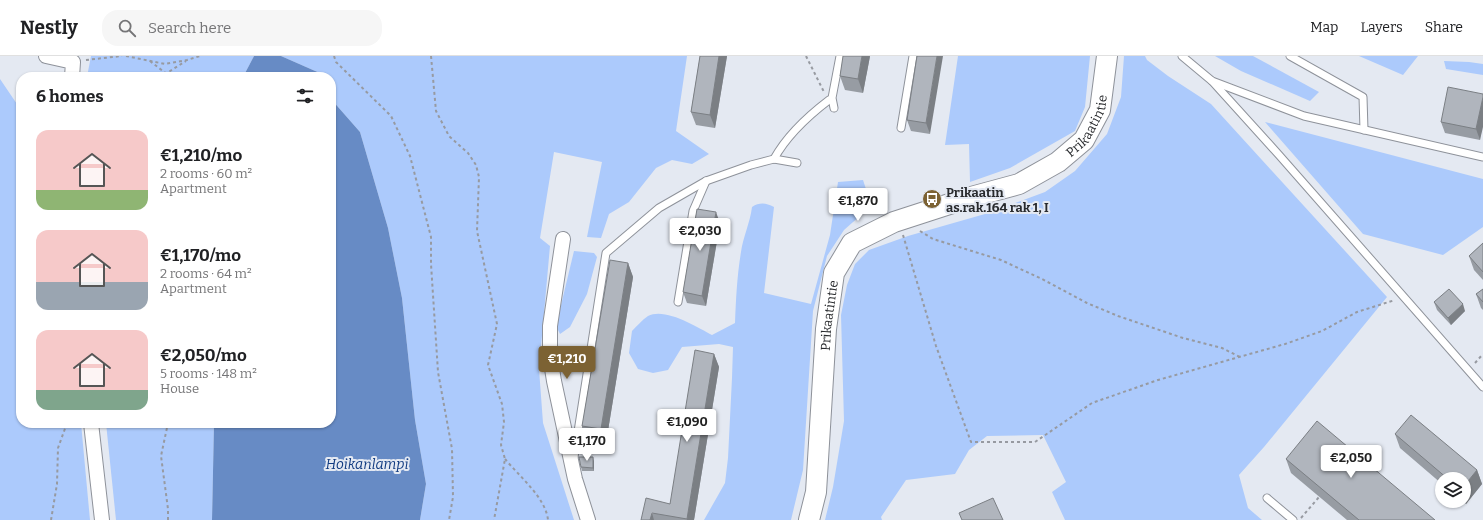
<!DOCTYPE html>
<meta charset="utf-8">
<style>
:root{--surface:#fff;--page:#f6f6f6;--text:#202124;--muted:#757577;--line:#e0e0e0;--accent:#7c6233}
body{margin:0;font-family:Bitter,serif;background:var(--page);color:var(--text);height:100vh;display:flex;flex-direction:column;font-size:15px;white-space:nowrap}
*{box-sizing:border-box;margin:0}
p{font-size:13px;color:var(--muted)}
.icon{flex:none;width:22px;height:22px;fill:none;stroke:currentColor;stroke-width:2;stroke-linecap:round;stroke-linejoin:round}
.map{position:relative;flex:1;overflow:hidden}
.side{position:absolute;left:16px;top:16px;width:320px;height:356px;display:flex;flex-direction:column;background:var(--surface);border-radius:16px;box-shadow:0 1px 3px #0004}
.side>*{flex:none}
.fabs{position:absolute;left:1435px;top:416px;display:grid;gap:8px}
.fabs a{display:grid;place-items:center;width:36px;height:36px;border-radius:50%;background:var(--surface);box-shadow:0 1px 3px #0004;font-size:20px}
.price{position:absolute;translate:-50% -34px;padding:0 9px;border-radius:4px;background:#fff;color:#222;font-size:13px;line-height:26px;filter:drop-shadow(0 1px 2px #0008)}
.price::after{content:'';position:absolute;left:50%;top:24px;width:12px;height:9px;margin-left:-6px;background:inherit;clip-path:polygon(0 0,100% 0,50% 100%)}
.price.active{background:var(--accent);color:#fff}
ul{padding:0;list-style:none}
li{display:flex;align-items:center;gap:12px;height:100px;padding:0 20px}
li span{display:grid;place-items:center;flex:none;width:112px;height:80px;border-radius:12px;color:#555}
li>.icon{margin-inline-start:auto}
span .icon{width:48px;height:48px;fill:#fffc;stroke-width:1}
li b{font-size:17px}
h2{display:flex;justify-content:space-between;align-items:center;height:48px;padding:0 20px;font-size:17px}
header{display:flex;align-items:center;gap:24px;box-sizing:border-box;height:56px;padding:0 20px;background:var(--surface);border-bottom:1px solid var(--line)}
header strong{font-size:19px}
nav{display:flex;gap:22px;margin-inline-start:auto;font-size:14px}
.search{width:280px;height:36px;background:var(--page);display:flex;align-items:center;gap:10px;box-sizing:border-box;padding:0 14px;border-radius:16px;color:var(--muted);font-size:15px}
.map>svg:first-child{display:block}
.green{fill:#accafc}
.water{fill:#678bc5}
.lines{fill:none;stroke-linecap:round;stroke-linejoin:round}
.lane-casing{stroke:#8e929a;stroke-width:9}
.street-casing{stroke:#8e929a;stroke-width:16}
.secondary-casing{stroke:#8e929a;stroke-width:22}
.path{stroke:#979aa1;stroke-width:2;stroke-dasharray:3 3;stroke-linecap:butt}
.lane{stroke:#fff;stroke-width:7}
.street{stroke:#fff;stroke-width:14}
.secondary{stroke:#fff;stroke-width:20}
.wall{fill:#979ca3}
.shaded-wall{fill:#7b7f84}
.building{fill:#b0b5bd;stroke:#7b7f84}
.labels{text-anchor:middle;stroke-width:4;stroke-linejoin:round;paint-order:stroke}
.street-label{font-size:13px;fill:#292b2e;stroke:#e4e9f2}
.poi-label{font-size:13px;font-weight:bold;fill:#292b2e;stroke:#e4e9f2;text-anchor:start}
.water-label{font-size:14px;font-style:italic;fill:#113b81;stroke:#e4e9f2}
</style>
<header>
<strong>Nestly</strong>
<div class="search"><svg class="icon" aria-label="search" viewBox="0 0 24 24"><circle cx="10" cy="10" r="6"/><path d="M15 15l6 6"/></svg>Search here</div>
<nav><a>Map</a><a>Layers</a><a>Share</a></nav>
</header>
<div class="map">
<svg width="1483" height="464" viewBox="0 0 1483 464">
<rect width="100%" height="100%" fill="#e4e9f2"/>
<g class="green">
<polygon points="91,0 254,0 243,21 87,21"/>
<polygon points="281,0 687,0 676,75 709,98 692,108 672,104 656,112 629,146 609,158 601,182 587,181 602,106 554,96 540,182 550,190 539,313 543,367 574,464 420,464 426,428 415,364 402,242 388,172 360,76 331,43 331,21 322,21 322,18"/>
<polygon points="958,0 1090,0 1085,51 1075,75 1010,112 970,126 969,88 945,89"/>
<polygon points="1124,0 1145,0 1147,4 1168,20 1211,48 1387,241 1264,391 1239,419 1248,452 1262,464 1065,464 1052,436 1066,426 1043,379 987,380 969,394 955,418 906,424 881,461 882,464 825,464 833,431 844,365 841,259 847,229 855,208 869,194 908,180 985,158 1045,136 1075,115 1107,78 1121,41"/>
<polygon points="1215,0 1253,0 1319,36 1310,45 1241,15"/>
<polygon points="1359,0 1418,0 1403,19"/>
<polygon points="1444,5 1469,6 1483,8 1483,19 1446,13"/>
<polygon points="0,23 21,54 21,367 81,367 90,464 0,464"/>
<polygon points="1265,66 1483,123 1483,171 1443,199 1363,178"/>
<path d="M863,124L868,139L865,150L861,159L844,174L827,200L813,255L803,414L791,464H704L725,427L728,402L732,322L733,291L719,288L682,291L668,314L653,317L638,313L629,297L632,275C637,270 642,264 648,260C665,251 697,271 712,279L735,267C736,243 737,220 741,196C743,181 750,167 752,151C760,146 766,147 774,151L764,237L811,248L830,179L838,126Z"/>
<polygon points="574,195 594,197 597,201 587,238 570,271 560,278 556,270"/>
<polygon points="106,367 214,367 212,464 116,464"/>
</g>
<g class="water">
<polygon points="254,0 281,0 322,18 322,21 243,21"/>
<polygon points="331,43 360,76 388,172 402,242 415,364 426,428 420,464 212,464 214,367 331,367"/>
</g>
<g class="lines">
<g class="lane-casing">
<g id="lane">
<polyline points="1182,0 1212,25 1304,60 1483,101"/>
<polyline points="1290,0 1363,41 1364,74"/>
<polyline points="1212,25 1279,99 1483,331"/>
<polyline points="834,52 832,42 840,0"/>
<polyline points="901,72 913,0"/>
<path d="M774,103C787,79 808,60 829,44"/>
<polyline points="678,246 693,155 706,125"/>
<polyline points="574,401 606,197 659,152 706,125 751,109 774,103 797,107"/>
<polyline points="1267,442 1293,464"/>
</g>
</g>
<g class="street-casing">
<g id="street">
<polyline points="46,0 73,6 72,21"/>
<polyline points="563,183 550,270 550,300 554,325 575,423 588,464"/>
<polyline points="91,367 102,464"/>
</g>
</g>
<g class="secondary-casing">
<g id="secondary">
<path id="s1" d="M809,464L816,436L826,273L834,217L852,187L894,166L971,141L1019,128L1058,106L1084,84L1100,54L1107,0"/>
</g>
</g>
<g class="path">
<polyline points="126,0 165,8 187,4 200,0"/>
<polyline points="334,0 336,6 391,60 410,100 431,181 431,208 438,316 452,393 453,441 449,464"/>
<polyline points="431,0 436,55 449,80 468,97 476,109 479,121 477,175 497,268 488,309 502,348 504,366 501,389 505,403 494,464"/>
<polyline points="806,0 824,36"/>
<polyline points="86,4 122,0"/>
<polyline points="150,5 168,19"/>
<polyline points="167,21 170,15 186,5"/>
<polyline points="920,175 933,183 1001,204 1042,223 1087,247 1118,260 1183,282 1222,292 1240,301"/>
<polyline points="903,179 936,290 971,386 1035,386 1092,347 1158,324 1285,288 1322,275 1357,256 1395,244"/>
<polyline points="1475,307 1483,298"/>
<path d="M505,403C519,420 546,442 548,464"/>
<polyline points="1301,462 1319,441"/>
<polyline points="51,464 57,428 58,392 67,367"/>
<polyline points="168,464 168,453 161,400 168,367"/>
</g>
<use href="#lane" class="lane"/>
<use href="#street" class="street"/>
<use href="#secondary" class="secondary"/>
</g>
<g class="wall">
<polygon points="700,0 727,0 715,72 696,69 691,56"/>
<polygon points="870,0 863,37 845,34 840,20"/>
<polygon points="917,0 930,78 911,75 907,64"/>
<polygon points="1483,38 1480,84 1445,77 1441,66"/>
<polygon points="720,167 706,250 687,247 683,236"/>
<polygon points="1483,187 1483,224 1474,214 1469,200"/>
<polygon points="628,207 633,221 606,387 587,384 582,370"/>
<polygon points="1483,233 1483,254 1481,252 1476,238"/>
<polygon points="1434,246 1465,255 1451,269 1437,254"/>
<polygon points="714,298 719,311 694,464 641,464 670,448"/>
<polygon points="1395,378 1477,414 1482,428 1466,448 1463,445 1464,445 1464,423 1442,423 1442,428 1400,392"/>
<polygon points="1286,403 1435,464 1347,464 1291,417"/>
<polygon points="594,405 594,415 582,415 581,411"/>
</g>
<g class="shaded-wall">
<polygon points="719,0 727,0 715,72 710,59"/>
<polygon points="862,0 870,0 863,37 858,23"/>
<polygon points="937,0 943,0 930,78 926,67"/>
<polygon points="1483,41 1483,71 1480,84 1476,73"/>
<polygon points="716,156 720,167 706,250 702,240"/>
<polygon points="628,207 633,221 606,387 601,373"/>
<polygon points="1463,248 1465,255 1451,269 1448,262"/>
<polygon points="714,298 719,311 694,464 687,464 687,463"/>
<polygon points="593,401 594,405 594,415 593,412"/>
<polygon points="1477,414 1482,428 1466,448 1464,442 1464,430"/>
<polygon points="652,457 654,464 650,464"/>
</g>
<g class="building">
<polygon points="700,0 719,0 710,59 691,56"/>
<polygon points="843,0 862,0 858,23 840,20"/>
<polygon points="917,0 937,0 926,67 907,64"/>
<polygon points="1448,31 1483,38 1483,41 1476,73 1441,66"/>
<polygon points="697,153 716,156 702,240 683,236"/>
<polygon points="1483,187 1483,216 1469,200"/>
<polygon points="610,204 628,207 601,373 582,370"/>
<polygon points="1449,233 1463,248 1448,262 1434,246"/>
<polygon points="1483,233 1483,246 1476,238"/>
<polygon points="695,294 714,298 687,463 652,457 650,464 641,464 646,442 670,448"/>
<polygon points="1411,359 1477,414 1464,430 1464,423 1448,423 1395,378"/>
<polygon points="1317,365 1435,464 1359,464 1286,403"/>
<polygon points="579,401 593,401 593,412 581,411"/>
<polygon points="993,442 1003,464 962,464 959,457"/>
</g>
<defs>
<g id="bus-disc" transform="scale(1)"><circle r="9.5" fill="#7c6233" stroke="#e4e9f2"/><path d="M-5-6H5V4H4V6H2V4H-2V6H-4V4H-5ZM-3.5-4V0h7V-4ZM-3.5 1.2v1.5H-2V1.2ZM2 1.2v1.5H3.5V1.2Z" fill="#fff"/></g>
</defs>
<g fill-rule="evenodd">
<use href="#bus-disc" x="932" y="143"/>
</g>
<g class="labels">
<g class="street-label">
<text dy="5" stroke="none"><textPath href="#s1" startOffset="554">Prikaatintie</textPath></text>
<text dy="5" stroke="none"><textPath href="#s1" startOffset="206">Prikaatintie</textPath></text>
</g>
<g class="poi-label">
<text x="946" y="141">Prikaatin<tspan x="946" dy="15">as.rak.164 rak 1, I</tspan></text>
</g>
<g class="water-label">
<text x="367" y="413">Hoikanlampi</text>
</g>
</g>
</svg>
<div class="fabs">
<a><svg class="icon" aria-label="layers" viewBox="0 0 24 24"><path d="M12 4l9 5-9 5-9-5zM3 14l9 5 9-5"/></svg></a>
</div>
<b class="price" style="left:858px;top:166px">€1,870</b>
<b class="price" style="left:700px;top:196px">€2,030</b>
<b class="price active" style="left:567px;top:324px">€1,210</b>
<b class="price" style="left:687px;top:387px">€1,090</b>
<b class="price" style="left:587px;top:406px">€1,170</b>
<b class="price" style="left:1351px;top:423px">€2,050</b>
<section class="side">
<h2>6 homes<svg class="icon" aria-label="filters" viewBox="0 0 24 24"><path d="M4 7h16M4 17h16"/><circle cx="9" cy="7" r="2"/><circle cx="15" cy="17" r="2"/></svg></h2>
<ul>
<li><span style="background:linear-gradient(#f6c9c9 75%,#8fb573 0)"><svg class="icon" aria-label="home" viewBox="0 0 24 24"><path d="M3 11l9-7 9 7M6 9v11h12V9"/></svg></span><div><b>€1,210/mo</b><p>2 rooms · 60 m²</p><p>Apartment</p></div></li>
<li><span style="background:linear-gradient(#f6c9c9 65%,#9aa5b1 0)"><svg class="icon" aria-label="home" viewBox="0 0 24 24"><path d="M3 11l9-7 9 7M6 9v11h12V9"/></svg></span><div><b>€1,170/mo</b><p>2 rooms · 64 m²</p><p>Apartment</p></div></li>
<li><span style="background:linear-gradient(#f6c9c9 75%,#7fa58c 0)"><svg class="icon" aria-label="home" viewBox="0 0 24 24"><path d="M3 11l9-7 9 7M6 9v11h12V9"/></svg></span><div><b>€2,050/mo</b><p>5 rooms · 148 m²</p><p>House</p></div></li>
</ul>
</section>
</div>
